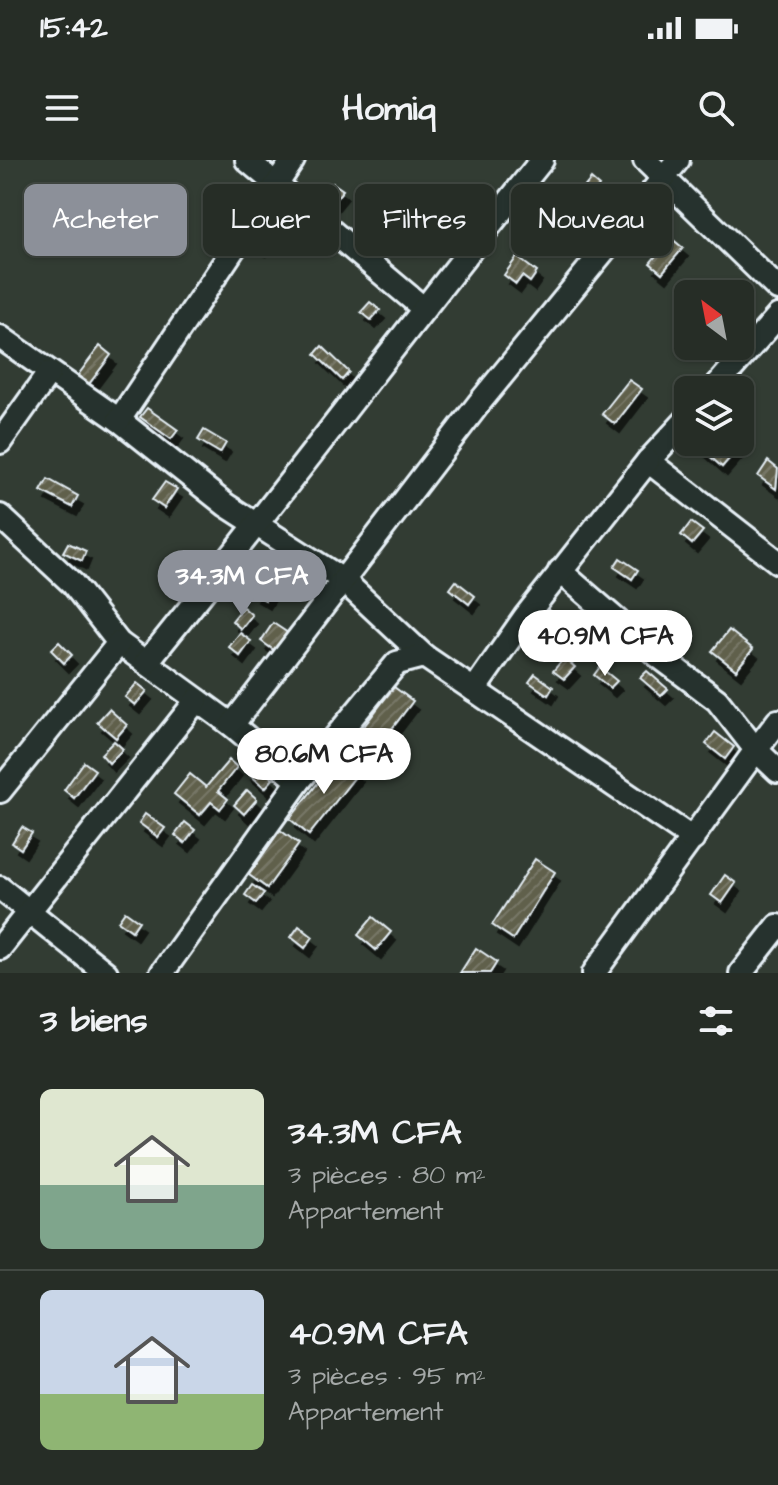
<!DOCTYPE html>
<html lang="fr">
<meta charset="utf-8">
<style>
:root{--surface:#262d26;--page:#2e352e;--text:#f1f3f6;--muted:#a4a8a7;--line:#424943;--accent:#8c9099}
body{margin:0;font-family:"Architects Daughter",sans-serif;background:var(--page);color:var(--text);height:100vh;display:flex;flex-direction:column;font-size:30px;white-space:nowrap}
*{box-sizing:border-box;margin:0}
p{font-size:26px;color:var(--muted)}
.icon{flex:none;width:44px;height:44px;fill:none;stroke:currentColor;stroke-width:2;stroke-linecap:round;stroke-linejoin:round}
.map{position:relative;height:813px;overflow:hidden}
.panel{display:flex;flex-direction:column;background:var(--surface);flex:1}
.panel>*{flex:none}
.guide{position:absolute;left:24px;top:24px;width:730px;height:72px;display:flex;gap:16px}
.needle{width:52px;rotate:328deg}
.tools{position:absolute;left:674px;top:120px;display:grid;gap:16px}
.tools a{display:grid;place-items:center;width:80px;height:80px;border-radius:12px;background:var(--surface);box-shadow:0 2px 6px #0004,0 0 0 2px var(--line);font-size:40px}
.price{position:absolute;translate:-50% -68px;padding:0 18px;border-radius:28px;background:#fff;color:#222;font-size:26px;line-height:52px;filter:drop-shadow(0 2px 4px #0008)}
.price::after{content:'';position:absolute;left:50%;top:48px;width:24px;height:18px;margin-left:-12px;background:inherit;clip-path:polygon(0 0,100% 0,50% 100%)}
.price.active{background:var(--accent);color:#fff}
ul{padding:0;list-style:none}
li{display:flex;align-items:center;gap:24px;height:200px;padding:0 40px}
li+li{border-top:2px solid var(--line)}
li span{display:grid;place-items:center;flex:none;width:224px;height:160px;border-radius:12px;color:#555}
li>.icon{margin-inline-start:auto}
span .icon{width:96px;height:96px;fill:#fffc;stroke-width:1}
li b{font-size:34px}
h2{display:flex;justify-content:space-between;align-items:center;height:96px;padding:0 40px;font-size:34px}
.chip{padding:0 28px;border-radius:12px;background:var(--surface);box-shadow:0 2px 6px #0004,0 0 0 2px var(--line);font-size:28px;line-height:72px}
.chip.active{background:var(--accent);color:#fff}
.status{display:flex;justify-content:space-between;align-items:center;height:56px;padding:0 40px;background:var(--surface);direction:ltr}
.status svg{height:22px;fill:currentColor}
header{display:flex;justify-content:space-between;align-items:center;height:104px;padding:0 40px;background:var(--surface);font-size:36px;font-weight:700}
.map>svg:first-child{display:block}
.building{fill:url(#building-hatch);stroke:#e8f1f8;stroke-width:2;filter:url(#shadow)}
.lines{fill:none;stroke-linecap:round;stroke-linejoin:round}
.minor-casing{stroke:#e8f1f8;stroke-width:28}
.minor{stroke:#26332d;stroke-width:22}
</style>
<div class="status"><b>15:42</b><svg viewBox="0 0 49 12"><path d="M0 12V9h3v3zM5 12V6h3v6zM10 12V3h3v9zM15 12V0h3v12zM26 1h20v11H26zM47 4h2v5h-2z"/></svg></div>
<header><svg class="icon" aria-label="menu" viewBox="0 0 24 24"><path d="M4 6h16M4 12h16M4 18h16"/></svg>Homiq<svg class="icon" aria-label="search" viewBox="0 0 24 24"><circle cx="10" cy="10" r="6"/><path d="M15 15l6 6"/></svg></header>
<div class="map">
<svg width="778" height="813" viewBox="0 0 778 813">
<defs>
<pattern id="building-hatch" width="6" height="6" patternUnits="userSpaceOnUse" patternTransform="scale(2)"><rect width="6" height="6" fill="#60604c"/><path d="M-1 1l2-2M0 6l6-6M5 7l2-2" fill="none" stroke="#777767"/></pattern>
<filter id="shadow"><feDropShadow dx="5" dy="9" stdDeviation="0" flood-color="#0009"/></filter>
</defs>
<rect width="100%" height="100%" fill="#323c33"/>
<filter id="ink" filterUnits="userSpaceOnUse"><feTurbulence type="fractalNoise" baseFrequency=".0125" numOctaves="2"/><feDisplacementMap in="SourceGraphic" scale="16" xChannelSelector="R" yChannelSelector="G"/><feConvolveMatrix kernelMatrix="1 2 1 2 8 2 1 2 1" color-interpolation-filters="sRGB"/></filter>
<g filter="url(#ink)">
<g class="building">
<polygon points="591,19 599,26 587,42 578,35"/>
<polygon points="333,23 343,30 326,51 316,44"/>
<polygon points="213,36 231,47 227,55 208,44"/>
<polygon points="415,60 425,69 411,87 400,78"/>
<polygon points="266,64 274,69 261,87 254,82"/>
<polygon points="671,78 683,88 662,113 650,103"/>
<polygon points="517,97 537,112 530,122 522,116 516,124 504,115"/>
<polygon points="370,142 380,150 371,160 361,152"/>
<polygon points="100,186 111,195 83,232 72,223"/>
<polygon points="322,186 349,212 342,220 315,194"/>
<polygon points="629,220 642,229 615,264 602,254"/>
<polygon points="147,248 178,270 171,279 140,257"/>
<polygon points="204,270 226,283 220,293 198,280"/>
<polygon points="739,282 742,284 722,307 695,283"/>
<polygon points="768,301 778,309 776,329 758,316"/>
<polygon points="48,319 78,336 72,347 41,331"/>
<polygon points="165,322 177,329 164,348 152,340"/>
<polygon points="691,362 703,371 692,384 681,375"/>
<polygon points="68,383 86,391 82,401 63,392"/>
<polygon points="620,398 638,410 632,419 614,407"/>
<polygon points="264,415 276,422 265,440 253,433"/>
<polygon points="456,421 475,436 469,444 450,429"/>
<polygon points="243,447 252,455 241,469 232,461"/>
<polygon points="547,448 557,457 543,475 532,467"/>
<polygon points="273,463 291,475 278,493 261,481"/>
<polygon points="729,470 753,489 736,510 712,491"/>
<polygon points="240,473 251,481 240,496 229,487"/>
<polygon points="59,482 72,495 64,503 51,490"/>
<polygon points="564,498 575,507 564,519 553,511"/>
<polygon points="600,507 617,521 610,528 594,515"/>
<polygon points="647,511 668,529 661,536 640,518"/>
<polygon points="535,514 553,527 548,535 529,522"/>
<polygon points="137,523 147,531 135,545 125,537"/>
<polygon points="394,527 413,541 365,604 346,590"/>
<polygon points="109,549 127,565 116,578 97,562"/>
<polygon points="715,572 734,587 725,599 706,584"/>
<polygon points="114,581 123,589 109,603 101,594"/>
<polygon points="338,597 358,613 309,675 290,659"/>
<polygon points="229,600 237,607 218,631 228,639 220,649 211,642 200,655 174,634 190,614 206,627"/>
<polygon points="84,602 95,610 74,638 64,630"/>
<polygon points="253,602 273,619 265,628 246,611"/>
<polygon points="247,630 257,639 244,654 234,645"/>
<polygon points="145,654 165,668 158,677 139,663"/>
<polygon points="185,662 195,670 185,683 175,675"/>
<polygon points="22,667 32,673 21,689 12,683"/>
<polygon points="280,670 299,684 267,728 249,715"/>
<polygon points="535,699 555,712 513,779 492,765"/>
<polygon points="725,715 736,723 722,743 711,735"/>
<polygon points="252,725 264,733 256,743 245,735"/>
<polygon points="125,751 139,761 132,771 118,761"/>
<polygon points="373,757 391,772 376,790 358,775"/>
<polygon points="299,766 313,777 305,788 291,777"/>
<polygon points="476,788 497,802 490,813 460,813"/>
</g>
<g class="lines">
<g class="minor-casing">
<g id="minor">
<polyline points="247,0 423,148"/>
<polyline points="645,0 778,129"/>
<polyline points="0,177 119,260 226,345 343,420 424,496"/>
<polyline points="713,230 778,156"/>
<polyline points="688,258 648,301 778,402"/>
<polyline points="119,260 293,0"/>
<polyline points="0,282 49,213"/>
<polyline points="0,356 73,424 119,483 232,565 299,621"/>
<polyline points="560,411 657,495 717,540 756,590 594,813"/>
<path d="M146,503C281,337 408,166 542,0"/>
<polyline points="474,530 525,457 648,301"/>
<polyline points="778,561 756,590 778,611"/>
<polyline points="232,565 480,242 678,0"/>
<polyline points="0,631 119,483"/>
<polyline points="0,728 106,813"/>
<polyline points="0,788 197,540"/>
<polyline points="162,813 299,621 397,503 424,496 693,679"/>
<polyline points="741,813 778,766"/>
</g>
</g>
<use href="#minor" class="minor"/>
</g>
</g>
</svg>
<div class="tools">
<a><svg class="needle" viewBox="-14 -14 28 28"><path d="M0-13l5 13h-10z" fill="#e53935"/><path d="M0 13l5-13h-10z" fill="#a4a8a7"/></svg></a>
<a><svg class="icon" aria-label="layers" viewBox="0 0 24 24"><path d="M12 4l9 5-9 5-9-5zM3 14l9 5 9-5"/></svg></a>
</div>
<b class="price active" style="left:242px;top:458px">34.3M CFA</b>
<b class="price" style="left:605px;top:518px">40.9M CFA</b>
<b class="price" style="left:324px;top:636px">80.6M CFA</b>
<div class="guide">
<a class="chip active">Acheter</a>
<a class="chip">Louer</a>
<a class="chip">Filtres</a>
<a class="chip">Nouveau</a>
</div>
</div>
<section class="panel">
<h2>3 biens<svg class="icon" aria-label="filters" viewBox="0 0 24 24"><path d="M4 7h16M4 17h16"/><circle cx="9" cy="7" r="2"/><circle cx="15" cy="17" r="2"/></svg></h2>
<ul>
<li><span style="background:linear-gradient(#dfe7d0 60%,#7fa58c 0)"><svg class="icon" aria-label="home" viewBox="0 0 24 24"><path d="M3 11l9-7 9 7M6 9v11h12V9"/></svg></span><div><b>34.3M CFA</b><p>3 pièces · 80 m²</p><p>Appartement</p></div></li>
<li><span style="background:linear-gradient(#c9d6e8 65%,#8fb573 0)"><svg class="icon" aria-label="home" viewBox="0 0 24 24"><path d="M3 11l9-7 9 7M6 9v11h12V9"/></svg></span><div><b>40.9M CFA</b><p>3 pièces · 95 m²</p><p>Appartement</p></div></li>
</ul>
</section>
